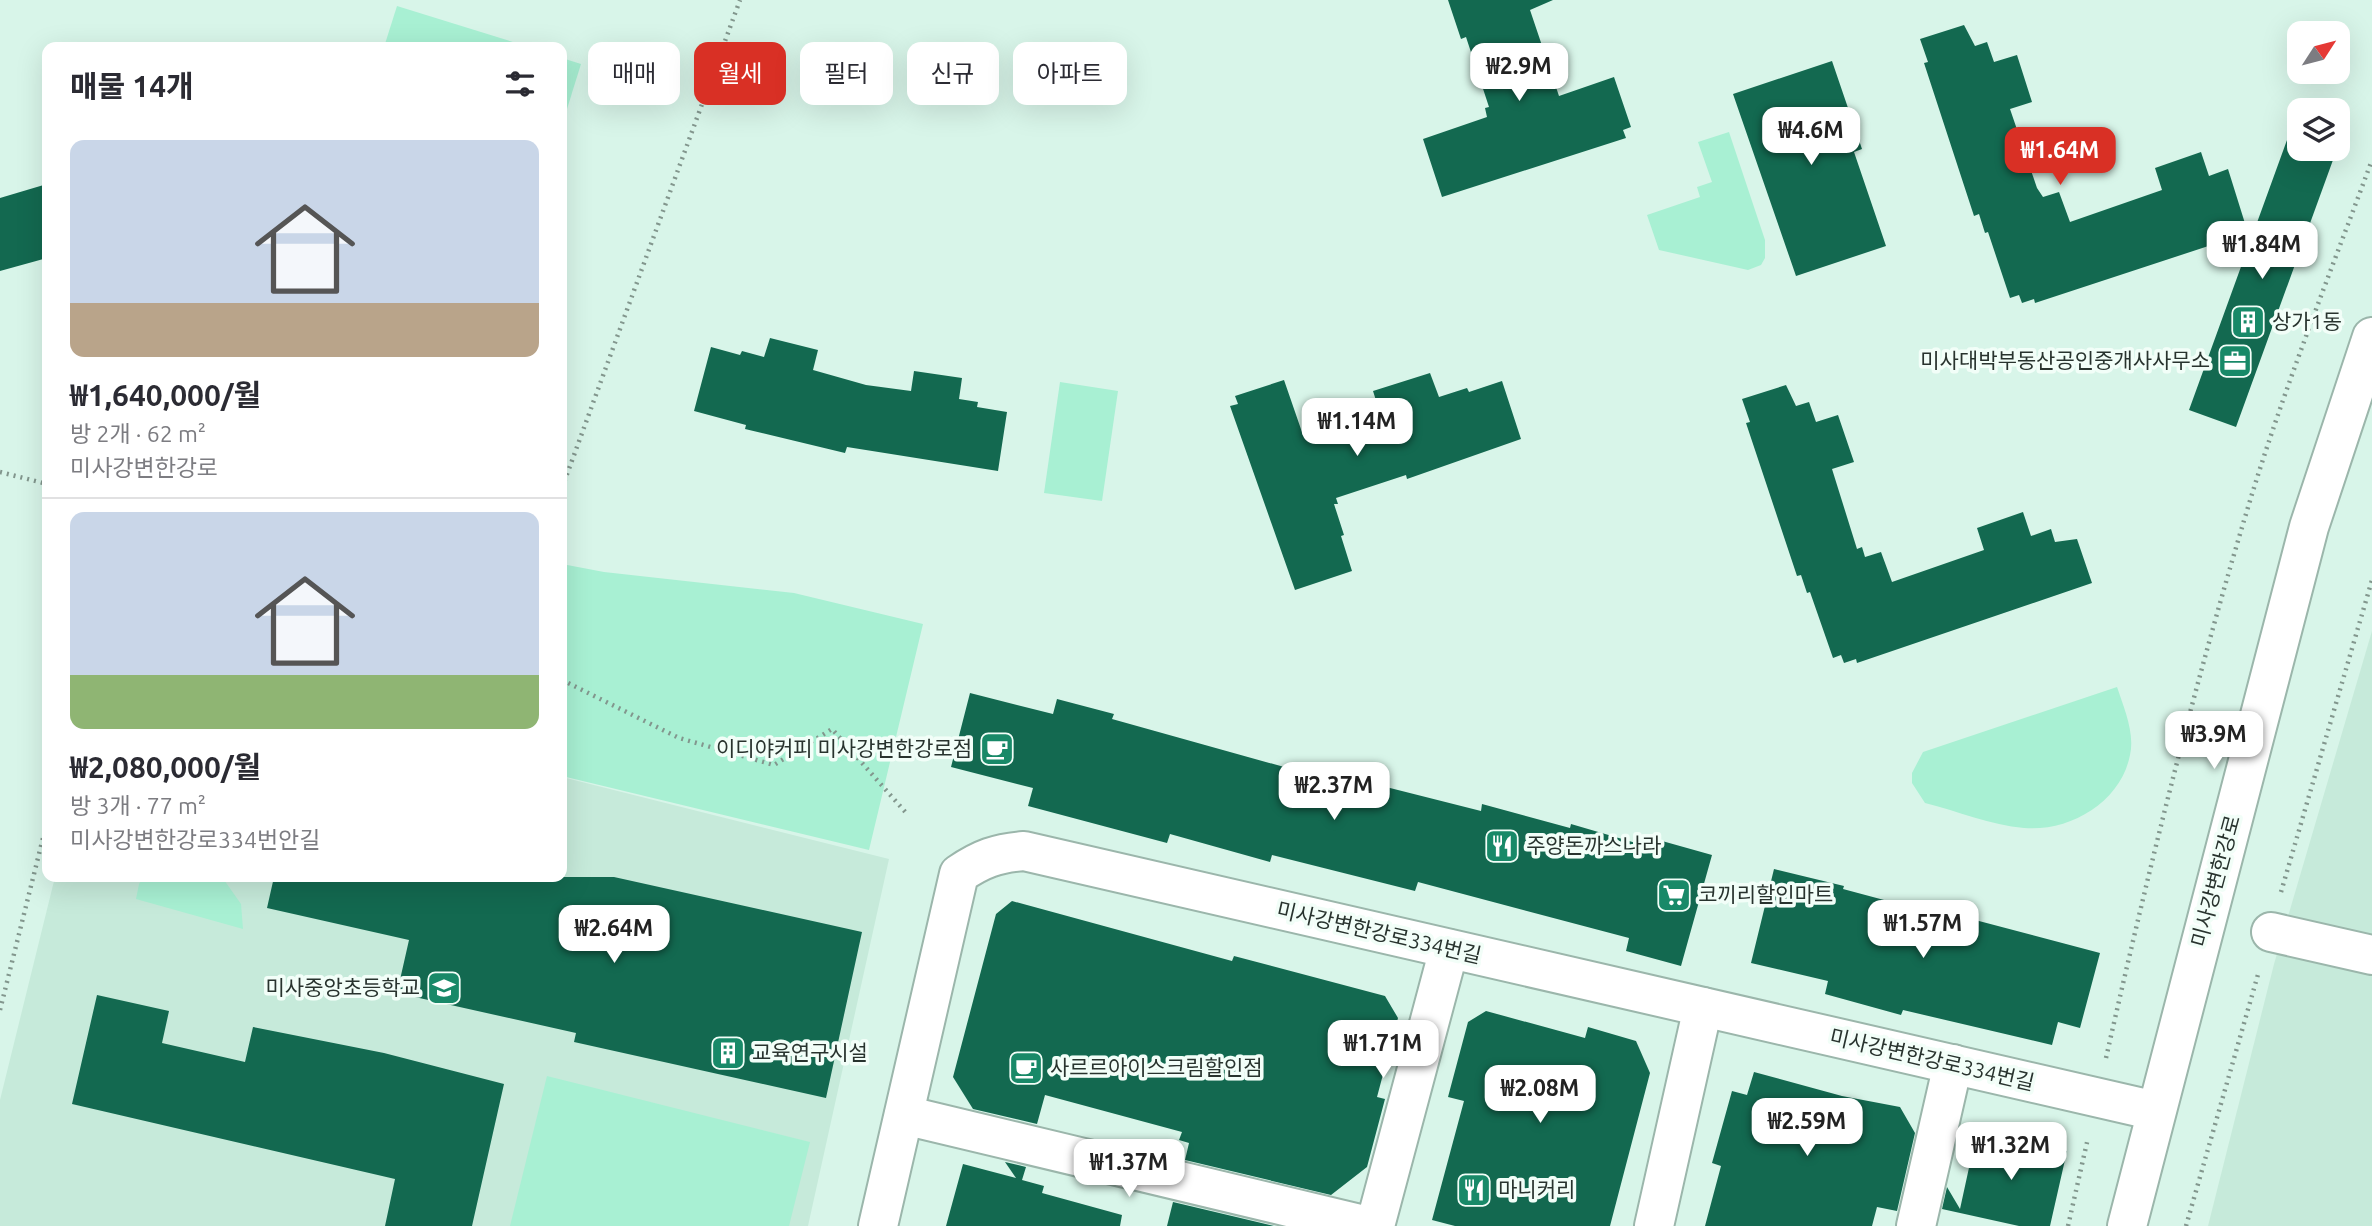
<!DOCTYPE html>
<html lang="ko">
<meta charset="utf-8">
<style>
:root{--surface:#fff;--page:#f7f7f7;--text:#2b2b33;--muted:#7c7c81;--line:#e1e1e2;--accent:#d93025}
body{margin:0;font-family:Ubuntu,"Noto Sans KR",sans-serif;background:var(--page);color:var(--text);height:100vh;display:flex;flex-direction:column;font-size:26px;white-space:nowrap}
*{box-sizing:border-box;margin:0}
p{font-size:23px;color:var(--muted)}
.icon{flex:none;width:38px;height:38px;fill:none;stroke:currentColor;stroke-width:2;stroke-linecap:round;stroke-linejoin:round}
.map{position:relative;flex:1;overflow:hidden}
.sheet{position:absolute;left:42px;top:42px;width:525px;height:840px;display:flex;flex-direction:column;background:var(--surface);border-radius:14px;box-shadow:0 7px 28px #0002}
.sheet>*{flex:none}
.banner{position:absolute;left:588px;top:42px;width:665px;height:63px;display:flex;gap:14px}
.needle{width:46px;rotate:54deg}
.tools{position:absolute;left:2287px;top:21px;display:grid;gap:14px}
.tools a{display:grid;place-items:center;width:63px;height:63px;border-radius:14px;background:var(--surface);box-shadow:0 7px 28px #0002;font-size:35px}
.price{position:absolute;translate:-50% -60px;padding:0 16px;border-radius:14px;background:#fff;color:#222;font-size:23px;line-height:46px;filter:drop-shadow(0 2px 4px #0008)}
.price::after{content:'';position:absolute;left:50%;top:42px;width:21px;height:16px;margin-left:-10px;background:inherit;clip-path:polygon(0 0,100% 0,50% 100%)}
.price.current{background:var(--accent);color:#fff}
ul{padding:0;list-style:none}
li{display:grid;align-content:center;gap:14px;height:371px;padding:0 28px}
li+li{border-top:2px solid var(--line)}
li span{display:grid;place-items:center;height:217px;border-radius:14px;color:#555}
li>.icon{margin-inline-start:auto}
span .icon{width:126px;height:126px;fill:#fffc;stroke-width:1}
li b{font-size:30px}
h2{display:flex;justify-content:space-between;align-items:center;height:84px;padding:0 28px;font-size:30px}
.chip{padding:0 24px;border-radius:14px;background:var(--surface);box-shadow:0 7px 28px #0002;font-size:24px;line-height:63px}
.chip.current{background:var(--accent);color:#fff}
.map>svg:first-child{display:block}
.built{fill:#c6eada}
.green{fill:#a8f0d3}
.building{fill:#136950}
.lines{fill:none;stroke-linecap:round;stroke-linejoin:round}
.street-casing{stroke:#9bb6ab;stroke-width:42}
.secondary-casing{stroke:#9bb6ab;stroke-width:42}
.path{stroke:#82968d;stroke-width:4.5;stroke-dasharray:2 5;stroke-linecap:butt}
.street{stroke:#fff;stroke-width:38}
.secondary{stroke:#fff;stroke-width:38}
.labels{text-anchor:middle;stroke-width:7;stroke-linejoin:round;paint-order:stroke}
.poi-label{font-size:21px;fill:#28332e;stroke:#f2fef8;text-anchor:start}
.street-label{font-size:21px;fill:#28332e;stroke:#f2fef8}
</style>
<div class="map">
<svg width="2372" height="1226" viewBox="0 0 2372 1226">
<rect width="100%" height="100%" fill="#d8f5e9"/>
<g class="built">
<polygon points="2372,631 2372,1226 2208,1226 2274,964"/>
<polygon points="562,777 889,859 808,1226 0,1226 0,1100 55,877 562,877"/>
</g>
<g class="green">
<polygon points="397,6 529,47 384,47"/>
<polygon points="562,58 581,64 562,125"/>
<polygon points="1729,132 1765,240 1765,258 1761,265 1748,270 1659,250 1647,215 1700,197 1697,187 1712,182 1698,142"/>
<polygon points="1060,382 1118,391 1102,501 1044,493"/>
<polygon points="562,564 604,572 794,593 923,624 869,850 562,776"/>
<path d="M2117,687C2124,708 2135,733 2130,755C2121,802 2070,832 2024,828C1991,825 1957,811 1925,803L1912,783V773L1923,752Z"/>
<polygon points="144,877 222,877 241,904 243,929 136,899 139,884"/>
<polygon points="547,1076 810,1142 789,1226 510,1226"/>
</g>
<g class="building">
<polygon points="1448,0 1553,0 1530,10 1559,96 1614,77 1631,127 1623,130 1626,138 1442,197 1423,139 1487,117 1485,108 1489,107 1466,37 1461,39"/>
<polygon points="1964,25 1975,46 1987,42 1994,62 2017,55 2032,102 2010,109 2037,188 2043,197 2059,192 2070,222 2162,190 2155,168 2201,152 2209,176 2228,169 2248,233 2035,303 2034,299 2022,303 2019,295 2010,298 1988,232 1985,233 1979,214 1974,216 1924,63 1928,62 1920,39"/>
<polygon points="1832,61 1862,149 1854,152 1886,246 1796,276 1733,94"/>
<polygon points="2295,118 2300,120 2300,149 2337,149 2236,427 2189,410"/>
<polygon points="47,184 47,258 0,271 0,198"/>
<polygon points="770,338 818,350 813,370 866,385 911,391 914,371 962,378 959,399 978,402 977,407 1007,412 998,471 847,447 845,453 745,429 746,425 694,411 711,347 740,355 742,351 764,357"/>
<polygon points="1430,373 1439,397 1467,388 1469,392 1502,381 1521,439 1407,479 1406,475 1336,498 1338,504 1334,504 1344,535 1341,536 1352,571 1295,590 1230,406 1238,404 1235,396 1284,380 1303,435 1379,410 1373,391"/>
<polygon points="1786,385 1796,406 1809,402 1816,422 1838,415 1854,462 1832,469 1857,549 1862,547 1865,557 1881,552 1892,582 1984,550 1977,528 2023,512 2031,536 2051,529 2055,542 2077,539 2092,583 1857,663 1856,659 1844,663 1841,655 1833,658 1810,592 1807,593 1801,575 1797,576 1746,423 1750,422 1742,399"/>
<polygon points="970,693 1053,714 1057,699 1114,714 1112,719 1302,772 1303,766 1481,811 1482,804 1570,828 1571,824 1653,848 1655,839 1712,855 1681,966 1626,951 1629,938 1418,882 1415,891 1272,855 1270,862 1170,834 1167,843 1028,806 1033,788 951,767"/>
<polygon points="1774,869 1844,886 1843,889 1940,915 1941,911 2100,953 2080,1028 2058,1022 2052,1045 1903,1010 1901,1015 1825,994 1828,981 1751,963"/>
<polygon points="274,877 614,877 862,932 826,1098 574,1042 576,1033 397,993 409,940 267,908"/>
<polygon points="1012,901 1232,961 1234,956 1385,996 1398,1018 1377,1097 1385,1099 1367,1167 1331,1195 1185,1160 1189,1143 1179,1140 1182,1132 1045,1095 1037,1124 973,1109 953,1077 996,914"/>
<polygon points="97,995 169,1011 162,1043 245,1062 253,1027 384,1053 504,1084 472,1226 385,1226 395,1179 72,1104"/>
<polygon points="1486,1011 1585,1038 1588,1027 1636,1041 1650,1073 1610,1226 1455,1226 1432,1220 1464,1101 1448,1097 1468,1022"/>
<polygon points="1754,1072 1842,1096 1900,1107 1915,1133 1897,1211 1877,1207 1872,1226 1705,1226 1721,1166 1712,1163 1732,1091 1747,1095"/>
<polygon points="1977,1131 2067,1151 2050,1226 2019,1226 1942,1209 1947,1187 1960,1209"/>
<polygon points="1005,1162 1026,1167 1022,1180 1044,1186 1042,1193 1122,1215 1120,1226 946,1226 963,1164 1016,1178"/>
<polygon points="1173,1202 1274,1226 1167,1226"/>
</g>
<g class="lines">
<g class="street-casing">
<g id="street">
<polyline points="2271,932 2372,955"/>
<polyline points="904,1115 1368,1226"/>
<path d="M878,1226L959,874C981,859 997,853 1024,851L2156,1111"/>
<polyline points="1375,1226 1449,949"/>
<polyline points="1654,1226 1703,1007"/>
<polyline points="1916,1226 1953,1064"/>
</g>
</g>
<g class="secondary-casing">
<polyline id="secondary" points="2127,1226 2309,527 2372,337"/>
</g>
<g class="path">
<polyline points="0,472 47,484"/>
<polyline points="562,488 740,0"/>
<polyline points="562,680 679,738 774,765 832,729 908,815"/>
<polyline points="2281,892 2372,580"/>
<polyline points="0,1010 47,822"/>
<path d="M2106,1058C2148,872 2194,686 2249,504C2284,388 2330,274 2372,160"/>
<polyline points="2068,1226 2088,1138"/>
<polyline points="2186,1226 2259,971"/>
</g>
<use href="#street" class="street"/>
<use href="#secondary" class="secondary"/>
</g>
<defs>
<g id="building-square" transform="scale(1.75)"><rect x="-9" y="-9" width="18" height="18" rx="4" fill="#188968" stroke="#f2fef8"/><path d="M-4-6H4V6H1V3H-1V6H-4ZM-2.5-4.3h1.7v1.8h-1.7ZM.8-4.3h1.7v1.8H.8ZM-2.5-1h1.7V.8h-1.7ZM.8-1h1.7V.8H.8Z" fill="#fff"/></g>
<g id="office-square" transform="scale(1.75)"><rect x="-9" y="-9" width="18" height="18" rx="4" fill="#188968" stroke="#f2fef8"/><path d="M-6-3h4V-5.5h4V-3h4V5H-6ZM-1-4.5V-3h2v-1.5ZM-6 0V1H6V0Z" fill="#fff"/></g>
<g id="cafe-square" transform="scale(1.75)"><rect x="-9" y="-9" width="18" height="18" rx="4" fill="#188968" stroke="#f2fef8"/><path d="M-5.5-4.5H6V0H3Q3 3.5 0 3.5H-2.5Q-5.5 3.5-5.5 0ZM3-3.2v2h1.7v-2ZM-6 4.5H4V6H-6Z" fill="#fff"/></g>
<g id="restaurant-square" transform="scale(1.75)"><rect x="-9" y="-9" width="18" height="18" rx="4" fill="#188968" stroke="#f2fef8"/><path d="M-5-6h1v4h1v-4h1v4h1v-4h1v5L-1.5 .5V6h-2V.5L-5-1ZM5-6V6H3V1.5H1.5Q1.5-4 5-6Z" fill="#fff"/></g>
<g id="supermarket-square" transform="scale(1.75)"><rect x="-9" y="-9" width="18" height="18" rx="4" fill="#188968" stroke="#f2fef8"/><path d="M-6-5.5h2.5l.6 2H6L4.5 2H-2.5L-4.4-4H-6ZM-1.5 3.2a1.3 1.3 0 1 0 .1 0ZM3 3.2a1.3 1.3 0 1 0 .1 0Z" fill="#fff"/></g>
<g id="school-square" transform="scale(1.75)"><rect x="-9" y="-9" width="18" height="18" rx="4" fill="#188968" stroke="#f2fef8"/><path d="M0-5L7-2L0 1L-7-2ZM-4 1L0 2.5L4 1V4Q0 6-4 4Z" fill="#fff"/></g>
</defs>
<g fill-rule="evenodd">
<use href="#building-square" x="2248" y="322"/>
<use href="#office-square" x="2235" y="361"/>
<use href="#cafe-square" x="997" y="749"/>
<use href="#restaurant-square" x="1502" y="846"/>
<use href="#supermarket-square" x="1674" y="895"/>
<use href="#school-square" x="444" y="988"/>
<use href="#building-square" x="728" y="1053"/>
<use href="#cafe-square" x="1026" y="1068"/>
<use href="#restaurant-square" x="1474" y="1190"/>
</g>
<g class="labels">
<g class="poi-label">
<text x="2272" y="329">상가1동</text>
<text x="2210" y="368" text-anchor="end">미사대박부동산공인중개사사무소</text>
<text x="972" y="756" text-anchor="end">이디야커피 미사강변한강로점</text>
<text x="1526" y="853">주양돈까스나라</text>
<text x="1698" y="902">코끼리할인마트</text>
<text x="420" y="995" text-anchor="end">미사중앙초등학교</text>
<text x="752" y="1060">교육연구시설</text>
<text x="1050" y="1075">사르르아이스크림할인점</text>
<text x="1498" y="1197">마니커리</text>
</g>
<g class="street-label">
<text transform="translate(2216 881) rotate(-75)" y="7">미사강변한강로</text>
<text transform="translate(1379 933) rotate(13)" y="7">미사강변한강로334번길</text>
<text transform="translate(1932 1060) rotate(13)" y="7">미사강변한강로334번길</text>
</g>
</g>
</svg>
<div class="tools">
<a><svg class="needle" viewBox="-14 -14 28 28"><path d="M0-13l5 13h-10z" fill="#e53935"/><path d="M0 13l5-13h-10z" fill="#7c7c81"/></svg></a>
<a><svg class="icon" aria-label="layers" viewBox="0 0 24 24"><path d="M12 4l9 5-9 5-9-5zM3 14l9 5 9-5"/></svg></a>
</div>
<b class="price" style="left:1519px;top:103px">₩2.9M</b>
<b class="price" style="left:1811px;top:167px">₩4.6M</b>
<b class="price current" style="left:2060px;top:187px">₩1.64M</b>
<b class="price" style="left:2262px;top:281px">₩1.84M</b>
<b class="price" style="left:1357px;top:458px">₩1.14M</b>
<b class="price" style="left:2214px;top:771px">₩3.9M</b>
<b class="price" style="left:1334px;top:822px">₩2.37M</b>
<b class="price" style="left:1923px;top:960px">₩1.57M</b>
<b class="price" style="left:614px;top:965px">₩2.64M</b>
<b class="price" style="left:1383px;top:1080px">₩1.71M</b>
<b class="price" style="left:1540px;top:1125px">₩2.08M</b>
<b class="price" style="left:1807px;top:1158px">₩2.59M</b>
<b class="price" style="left:2011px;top:1182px">₩1.32M</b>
<b class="price" style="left:1129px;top:1199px">₩1.37M</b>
<div class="banner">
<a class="chip">매매</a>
<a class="chip current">월세</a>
<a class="chip">필터</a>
<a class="chip">신규</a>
<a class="chip">아파트</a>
</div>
<section class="sheet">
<h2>매물 14개<svg class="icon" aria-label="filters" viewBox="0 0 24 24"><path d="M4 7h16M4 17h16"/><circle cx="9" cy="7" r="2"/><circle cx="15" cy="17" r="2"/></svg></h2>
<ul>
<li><span style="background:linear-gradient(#c9d6e8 75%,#b9a48a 0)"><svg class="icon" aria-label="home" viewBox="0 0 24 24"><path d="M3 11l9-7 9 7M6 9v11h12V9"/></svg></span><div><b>₩1,640,000/월</b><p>방 2개 · 62 m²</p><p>미사강변한강로</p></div></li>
<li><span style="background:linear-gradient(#c9d6e8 75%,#8fb573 0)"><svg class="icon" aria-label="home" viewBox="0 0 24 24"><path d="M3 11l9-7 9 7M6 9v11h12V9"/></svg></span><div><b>₩2,080,000/월</b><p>방 3개 · 77 m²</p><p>미사강변한강로334번안길</p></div></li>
</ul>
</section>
</div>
